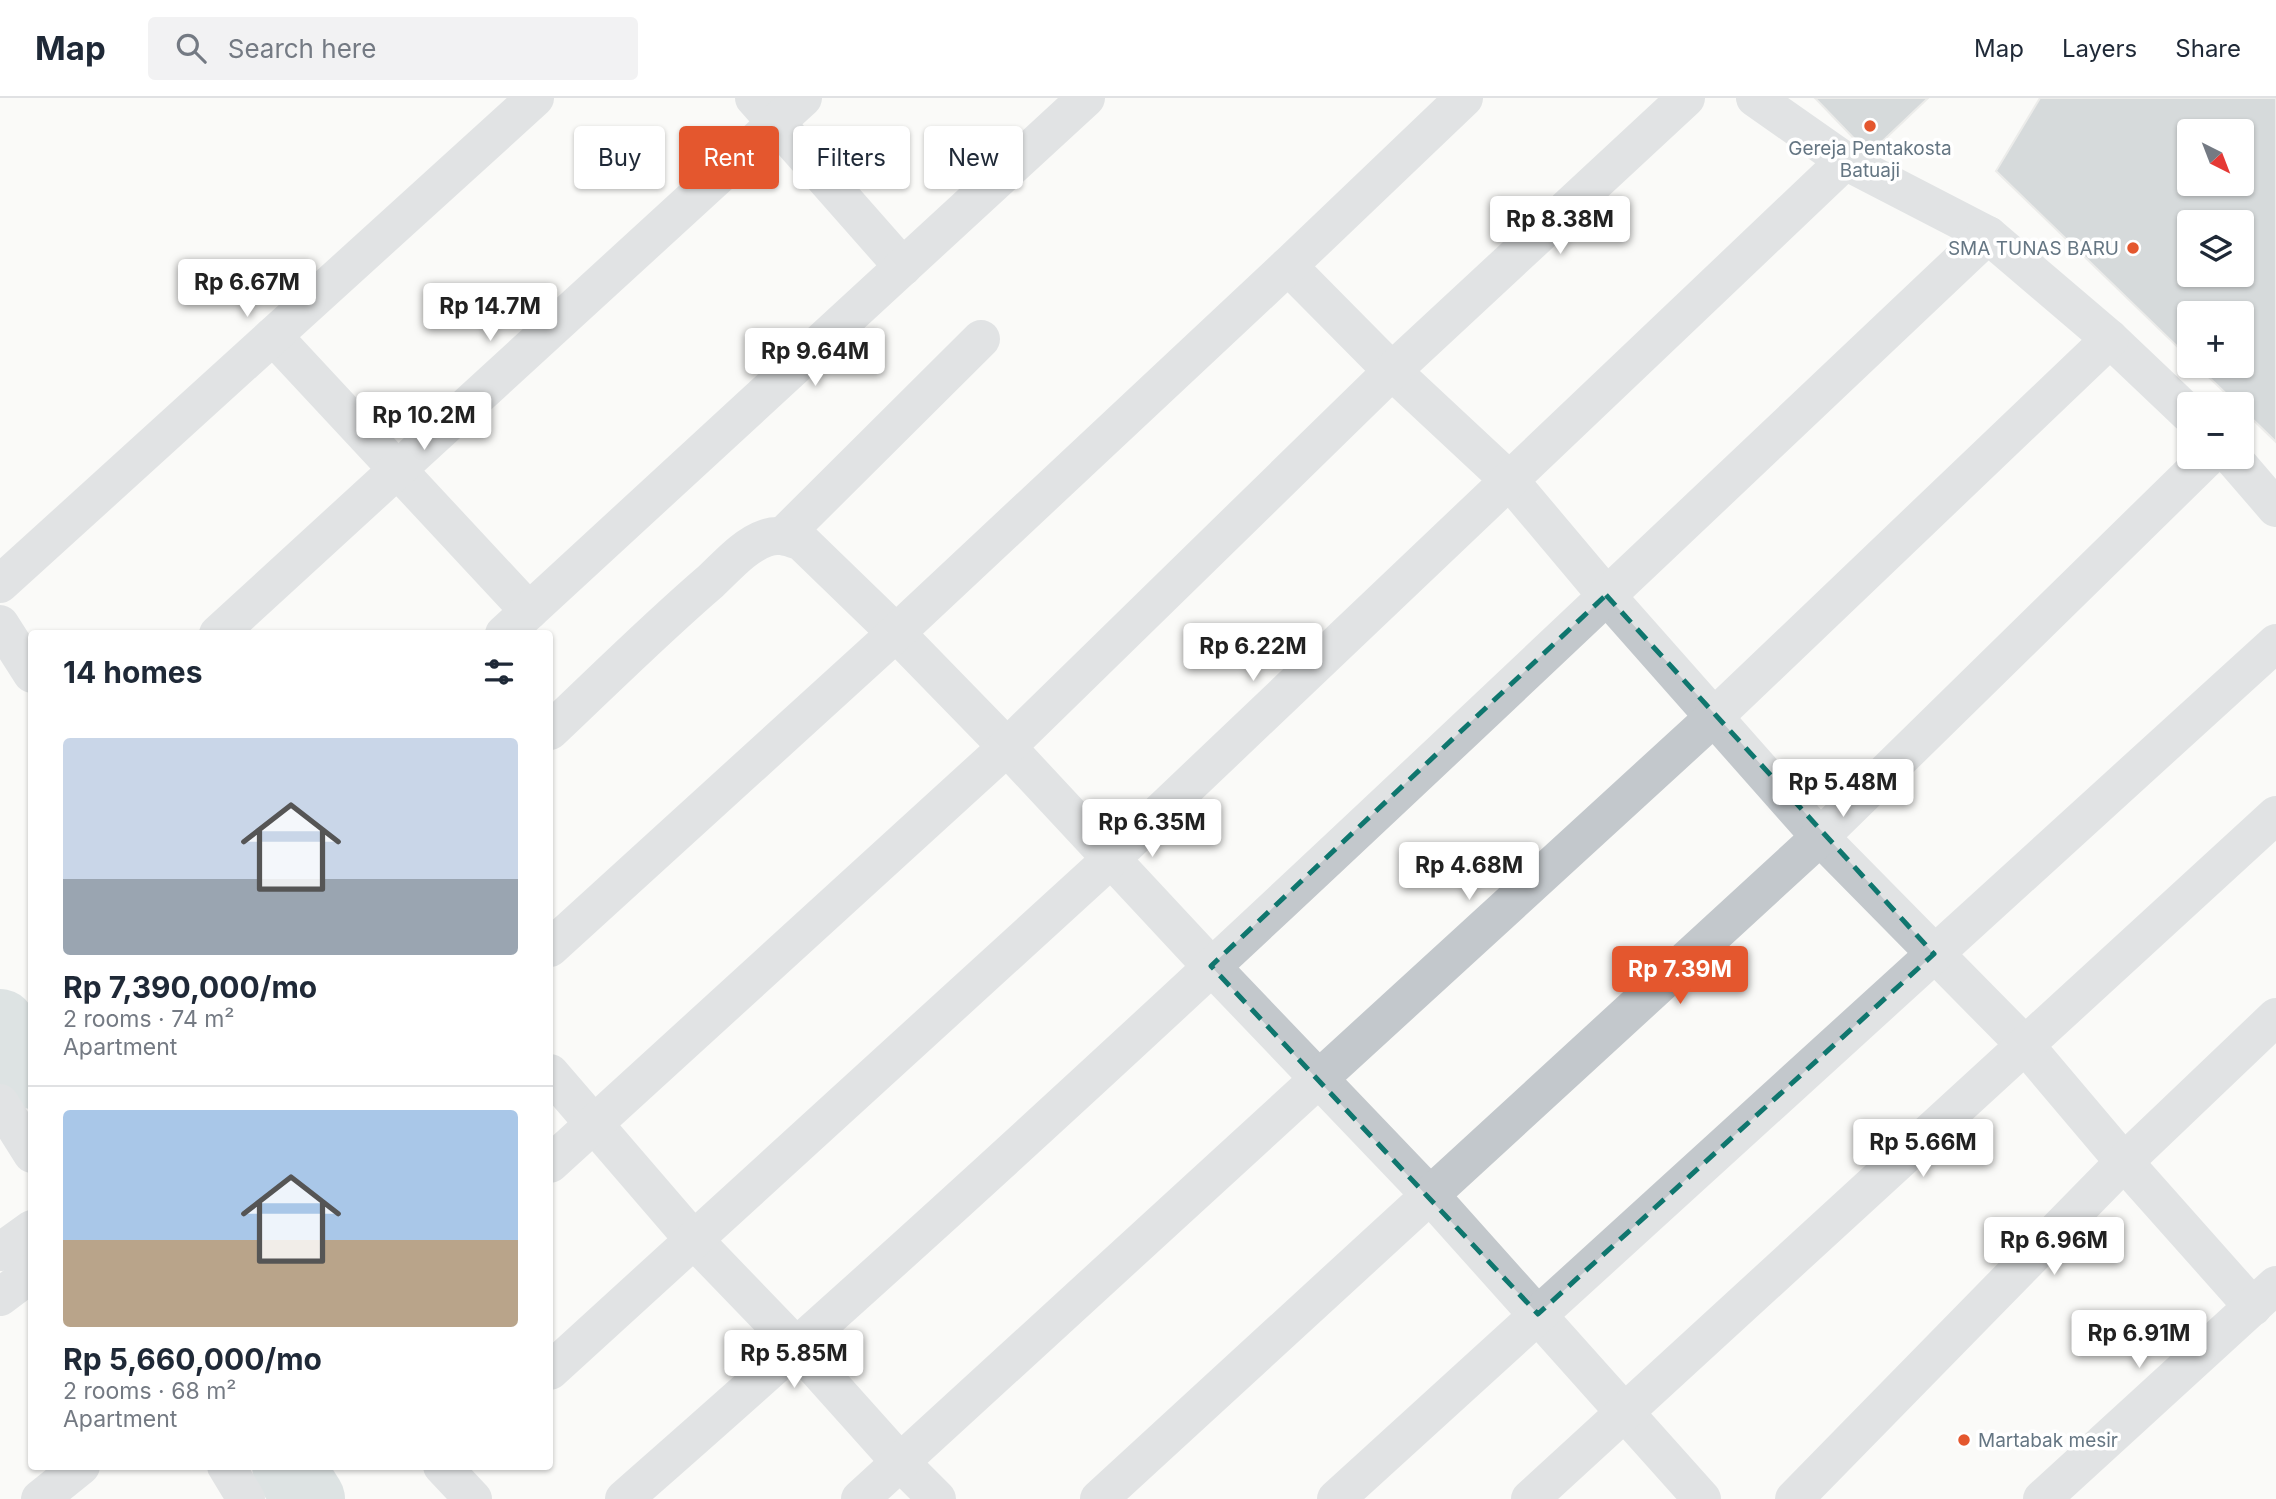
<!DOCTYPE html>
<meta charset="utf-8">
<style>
:root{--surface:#fff;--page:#f2f2f3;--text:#1f2937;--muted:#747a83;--line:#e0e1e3;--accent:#e4572e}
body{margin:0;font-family:Inter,sans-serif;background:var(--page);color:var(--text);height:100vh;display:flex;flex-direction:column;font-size:26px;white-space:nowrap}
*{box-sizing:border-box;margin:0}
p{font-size:23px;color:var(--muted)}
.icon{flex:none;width:38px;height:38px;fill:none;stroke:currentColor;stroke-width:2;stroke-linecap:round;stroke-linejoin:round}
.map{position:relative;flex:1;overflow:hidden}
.side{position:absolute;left:28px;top:532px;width:525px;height:840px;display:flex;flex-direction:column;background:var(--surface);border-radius:7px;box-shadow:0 2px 5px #0004}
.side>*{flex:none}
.hud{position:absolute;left:574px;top:28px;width:665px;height:63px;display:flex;gap:14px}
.needle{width:46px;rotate:138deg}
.controls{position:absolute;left:2177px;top:21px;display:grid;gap:14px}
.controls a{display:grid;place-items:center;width:77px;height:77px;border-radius:7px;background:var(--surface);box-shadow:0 2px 5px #0004;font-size:35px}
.price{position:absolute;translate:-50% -60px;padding:0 16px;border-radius:7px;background:#fff;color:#222;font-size:23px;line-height:46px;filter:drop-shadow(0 2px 4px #0008)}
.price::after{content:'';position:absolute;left:50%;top:42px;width:21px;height:16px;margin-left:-10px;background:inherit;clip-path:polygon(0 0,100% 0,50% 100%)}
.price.on{background:var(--accent);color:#fff}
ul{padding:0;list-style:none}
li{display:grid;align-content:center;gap:14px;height:371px;padding:0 35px}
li+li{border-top:2px solid var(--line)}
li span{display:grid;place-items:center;height:217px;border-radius:7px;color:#555}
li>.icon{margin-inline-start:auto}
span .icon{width:126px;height:126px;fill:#fffc;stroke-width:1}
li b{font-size:30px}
h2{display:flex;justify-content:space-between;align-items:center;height:84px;padding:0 35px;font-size:30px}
.chip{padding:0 24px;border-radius:7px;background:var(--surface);box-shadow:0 2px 5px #0004;font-size:24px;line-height:63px}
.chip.on{background:var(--accent);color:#fff}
header{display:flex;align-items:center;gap:42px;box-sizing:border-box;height:98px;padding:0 35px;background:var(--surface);border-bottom:2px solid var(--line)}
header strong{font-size:33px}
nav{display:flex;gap:38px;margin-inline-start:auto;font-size:24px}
.search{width:490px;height:63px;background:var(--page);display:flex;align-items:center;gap:18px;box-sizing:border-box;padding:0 24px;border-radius:7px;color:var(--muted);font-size:26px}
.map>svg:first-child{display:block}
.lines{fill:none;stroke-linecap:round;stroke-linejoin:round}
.river{stroke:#bbc7cb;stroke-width:72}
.building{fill:#aab3b9;stroke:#dcdcda;stroke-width:2;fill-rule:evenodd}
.minor{stroke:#c3c8cc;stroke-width:38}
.marked{fill:none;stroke:#0f766e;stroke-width:5;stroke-dasharray:14 9;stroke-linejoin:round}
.poi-dot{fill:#e4572e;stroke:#fff;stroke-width:2.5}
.labels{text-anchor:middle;stroke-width:7;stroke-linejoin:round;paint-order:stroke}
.poi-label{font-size:19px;fill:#657683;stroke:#fff}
</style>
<header>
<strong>Map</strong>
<div class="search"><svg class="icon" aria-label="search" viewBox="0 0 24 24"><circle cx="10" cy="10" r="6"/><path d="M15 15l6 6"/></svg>Search here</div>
<nav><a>Map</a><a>Layers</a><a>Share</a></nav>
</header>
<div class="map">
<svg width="2276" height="1401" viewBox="0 0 2276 1401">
<rect width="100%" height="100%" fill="#fafaf8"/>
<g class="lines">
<g class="river">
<polyline points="0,927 32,975"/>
<polyline points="288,1368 309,1401"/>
</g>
</g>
<g class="building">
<polygon points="1815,0 1928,0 1869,56"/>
<path d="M2040,0H2276V344L2242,311V306H2237L2197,268H2242V215H2189V260L1996,73ZM2189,33H2242V86H2189ZM2189,124H2242V177H2189Z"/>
</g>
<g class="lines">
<g class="minor">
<polyline points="754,0 903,169"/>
<polyline points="1755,0 1845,63 1988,137 2110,241 2189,316"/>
<polyline points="1288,168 1392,273 1510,383 1606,497 1820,739 2025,947 2124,1064 2253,1209"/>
<polyline points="273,238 529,513"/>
<polyline points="2232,359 2276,410"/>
<polyline points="783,438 981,241"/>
<polyline points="0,486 535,0"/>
<polyline points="0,526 32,576"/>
<polyline points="218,536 803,0"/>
<polyline points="504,536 1086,0"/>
<path d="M550,633C603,583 655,531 711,483C727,468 745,447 766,440C779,435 790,440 802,444L896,535L1007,649L1211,868L1430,1097L1702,1401"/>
<polyline points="550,850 896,535 1288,168 1464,0"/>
<polyline points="550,975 693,1141 797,1249 900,1364 937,1401"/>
<polyline points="0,1005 32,1056"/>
<polyline points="550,1066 1007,649 1392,273 1686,0"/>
<polyline points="0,1154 32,1131"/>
<polyline points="0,1199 32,1175"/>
<polyline points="550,1273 1111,761 1845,63"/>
<polyline points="226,1368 246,1401"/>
<polyline points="442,1368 473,1401"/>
<polyline points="40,1401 81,1368"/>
<path d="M624,1401C1090,993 1537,563 1988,137"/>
<polyline points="860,1401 1714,619 2110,241"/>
<polyline points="1099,1401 1820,739 2208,359"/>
<polyline points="1336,1401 2276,545"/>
<polyline points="1530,1401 2276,717"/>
<polyline points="1794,1401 2124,1064 2276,919"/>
<polyline points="2042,1401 2276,1187"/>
</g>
</g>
<path d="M0 0H2276V1401H0ZM1606,497L1934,856L1538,1216L1211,868Z" fill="#fafaf8" fill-opacity=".55" fill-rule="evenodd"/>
<path class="marked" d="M1606,497L1934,856L1538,1216L1211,868Z"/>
<g class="poi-dot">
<circle cx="1870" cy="28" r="7"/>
<circle cx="2133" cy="150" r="7"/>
<circle cx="1964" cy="1342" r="7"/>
</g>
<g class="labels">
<g class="poi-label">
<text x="1870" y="57">Gereja Pentakosta<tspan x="1870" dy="22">Batuaji</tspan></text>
<text x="2119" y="157" text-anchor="end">SMA TUNAS BARU</text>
<text x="1978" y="1349" text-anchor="start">Martabak mesir</text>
</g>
</g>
</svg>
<div class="controls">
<a><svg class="needle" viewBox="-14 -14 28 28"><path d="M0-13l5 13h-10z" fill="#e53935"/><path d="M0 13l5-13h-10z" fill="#747a83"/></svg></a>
<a><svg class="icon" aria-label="layers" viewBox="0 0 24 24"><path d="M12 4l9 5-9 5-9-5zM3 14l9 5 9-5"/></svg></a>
<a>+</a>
<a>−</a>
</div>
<b class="price" style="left:1560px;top:158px">Rp 8.38M</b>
<b class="price" style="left:247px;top:221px">Rp 6.67M</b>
<b class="price" style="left:490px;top:245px">Rp 14.7M</b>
<b class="price" style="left:815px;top:290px">Rp 9.64M</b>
<b class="price" style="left:424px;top:354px">Rp 10.2M</b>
<b class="price" style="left:1253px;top:585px">Rp 6.22M</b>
<b class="price" style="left:1843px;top:721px">Rp 5.48M</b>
<b class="price" style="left:1152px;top:761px">Rp 6.35M</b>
<b class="price" style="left:1469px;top:804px">Rp 4.68M</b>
<b class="price on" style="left:1680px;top:908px">Rp 7.39M</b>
<b class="price" style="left:1923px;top:1081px">Rp 5.66M</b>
<b class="price" style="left:2054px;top:1179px">Rp 6.96M</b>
<b class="price" style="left:2139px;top:1272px">Rp 6.91M</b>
<b class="price" style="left:794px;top:1292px">Rp 5.85M</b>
<div class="hud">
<a class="chip">Buy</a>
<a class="chip on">Rent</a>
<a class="chip">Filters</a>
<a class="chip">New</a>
</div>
<section class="side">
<h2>14 homes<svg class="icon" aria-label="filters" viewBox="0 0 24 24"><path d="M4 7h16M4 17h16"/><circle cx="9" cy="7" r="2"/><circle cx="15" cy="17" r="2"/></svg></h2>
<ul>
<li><span style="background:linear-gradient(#c9d6e8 65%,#9aa5b1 0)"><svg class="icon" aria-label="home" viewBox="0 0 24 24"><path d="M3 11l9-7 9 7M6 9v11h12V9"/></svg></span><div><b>Rp 7,390,000/mo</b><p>2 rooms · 74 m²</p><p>Apartment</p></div></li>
<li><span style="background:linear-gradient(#a9c7e8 60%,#b9a48a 0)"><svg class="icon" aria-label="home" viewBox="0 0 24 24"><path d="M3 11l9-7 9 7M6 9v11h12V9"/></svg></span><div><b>Rp 5,660,000/mo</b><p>2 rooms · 68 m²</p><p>Apartment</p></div></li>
</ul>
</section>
</div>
